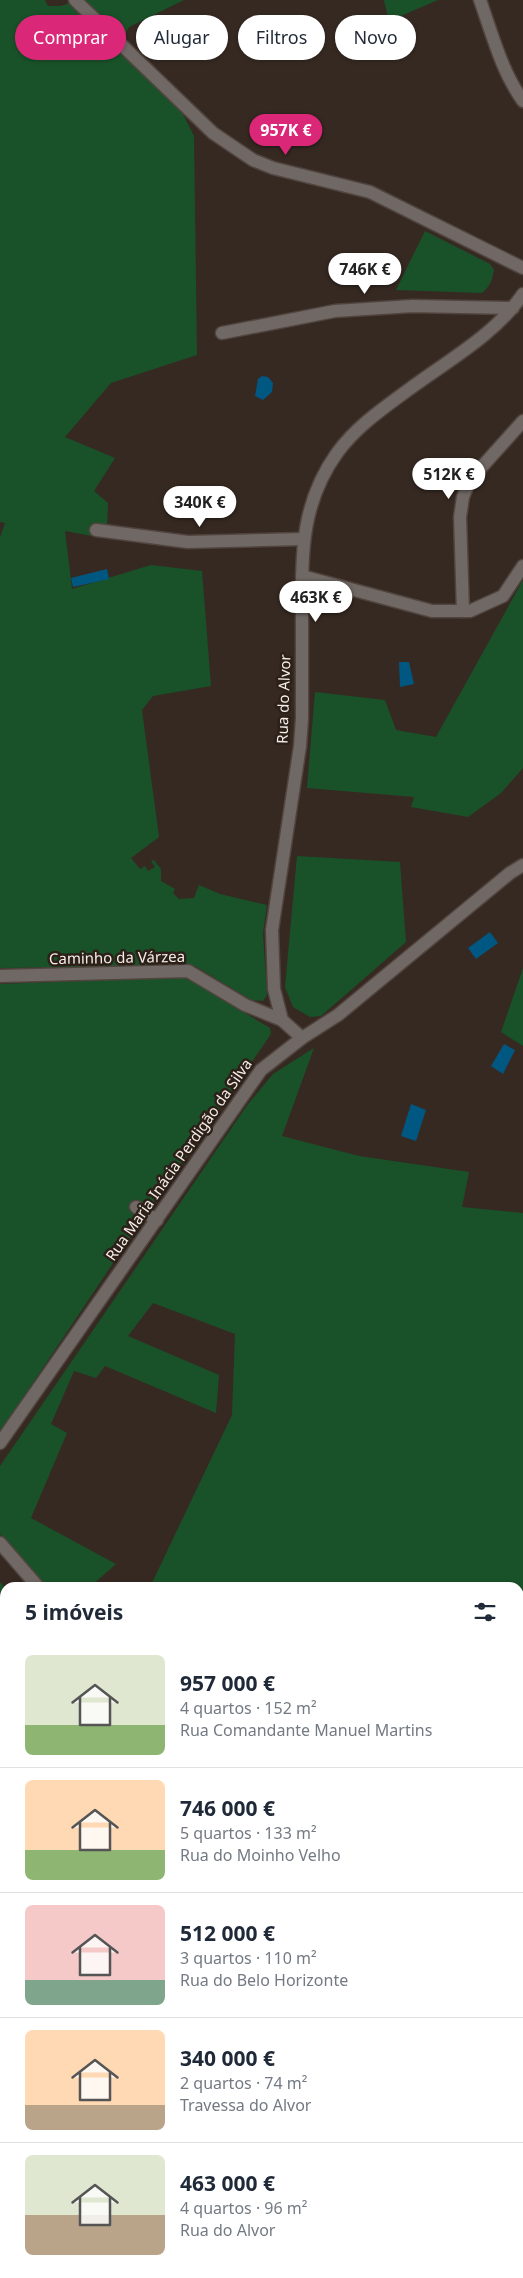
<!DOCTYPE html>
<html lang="pt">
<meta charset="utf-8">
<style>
:root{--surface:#fff;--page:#f6f6f7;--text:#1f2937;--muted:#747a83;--line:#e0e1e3;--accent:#db2777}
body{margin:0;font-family:"Noto Sans",sans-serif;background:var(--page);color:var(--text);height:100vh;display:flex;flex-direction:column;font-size:19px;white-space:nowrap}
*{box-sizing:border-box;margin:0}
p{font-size:16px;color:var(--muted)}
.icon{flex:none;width:28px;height:28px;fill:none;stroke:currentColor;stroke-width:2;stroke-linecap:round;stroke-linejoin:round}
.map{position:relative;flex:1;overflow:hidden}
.details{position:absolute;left:0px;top:1582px;width:524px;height:696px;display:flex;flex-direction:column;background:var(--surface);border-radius:15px 15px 0 0;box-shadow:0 1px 4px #0004}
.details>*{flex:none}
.guide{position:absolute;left:15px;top:15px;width:494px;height:45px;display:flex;gap:10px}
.price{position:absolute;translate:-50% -42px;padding:0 11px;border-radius:18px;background:#fff;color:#222;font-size:16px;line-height:32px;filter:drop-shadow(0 1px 2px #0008)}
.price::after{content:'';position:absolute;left:50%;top:30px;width:15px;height:11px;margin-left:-8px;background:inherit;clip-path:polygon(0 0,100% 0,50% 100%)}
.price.active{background:var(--accent);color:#fff}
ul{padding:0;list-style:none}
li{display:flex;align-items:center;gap:15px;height:125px;padding:0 25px}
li+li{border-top:1px solid var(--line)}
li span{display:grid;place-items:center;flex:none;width:140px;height:100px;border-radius:8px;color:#555}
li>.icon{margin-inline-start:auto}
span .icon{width:60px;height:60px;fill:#fffc;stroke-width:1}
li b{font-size:21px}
h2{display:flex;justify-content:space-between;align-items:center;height:60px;padding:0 25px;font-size:21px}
.pill{padding:0 18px;border-radius:22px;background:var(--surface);box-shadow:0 1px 4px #0004;font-size:18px;line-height:45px}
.pill.active{background:var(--accent);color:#fff}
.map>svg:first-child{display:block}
.green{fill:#195228}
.water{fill:#005781}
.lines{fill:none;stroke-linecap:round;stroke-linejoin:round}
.river{stroke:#005781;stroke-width:32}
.minor-casing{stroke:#51443e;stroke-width:15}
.minor{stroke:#6f6865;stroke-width:12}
.labels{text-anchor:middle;stroke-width:5;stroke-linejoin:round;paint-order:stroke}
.street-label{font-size:15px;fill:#f5ede8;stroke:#2c2018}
</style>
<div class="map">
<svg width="523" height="2278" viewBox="0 0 523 2278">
<rect width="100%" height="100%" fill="#362922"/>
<g class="green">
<polygon points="0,0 45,0 48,6 61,6 69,3 183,114 194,136 197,355 111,383 65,437 115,458 94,491 108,503 107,526 92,536 65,531 72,589 151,565 202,571 211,686 153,696 142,710 159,837 131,858 140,869 145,866 148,871 155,867 151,861 154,860 161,869 161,881 175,889 173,893 179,899 194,898 199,885 220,894 267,905 263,933 267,995 263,1001 251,1000 195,966 0,968 0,537 5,523 0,522"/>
<polygon points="83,0 184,0 129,27 123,38"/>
<polygon points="384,0 438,0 389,21"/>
<path d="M425,231L490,264L494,270C492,281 490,286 482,293L396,290Z"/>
<polygon points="523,580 523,768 501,793 468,817 411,807 414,797 307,788 315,692 385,700 396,730 436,737"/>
<polygon points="297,856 400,862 406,942 321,1016 310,1017 293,1007 285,987"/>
<polygon points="523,968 523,1046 501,1032"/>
<polygon points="185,977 270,1028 271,1034 153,1205 147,1205 139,1217 142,1220 0,1432 0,984"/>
<polygon points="314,1048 282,1136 359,1156 469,1172 462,1207 523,1213 523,2278 520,2278 519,2274 519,1588 150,1587 232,1415 235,1334 153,1303 128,1336 219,1375 216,1413 105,1366 96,1378 74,1371 51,1424 67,1433 31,1518 116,1564 90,1587 48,1587 0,1534 0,1466 248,1104 273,1074"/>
<polygon points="0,1582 5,1588 5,1633 0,1636"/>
<polygon points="0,1837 5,1839 5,2019 0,2016"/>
<polygon points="0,2061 5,2064 5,2192 0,2188"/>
<polygon points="193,2274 339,2274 338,2278 186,2278"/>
</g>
<g class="water">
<polygon points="262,376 268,377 273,383 272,392 263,400 255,396 258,379"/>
<polygon points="107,569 109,579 73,587 71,578"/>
<polygon points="399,662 409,662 414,684 400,687"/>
<polygon points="490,932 498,943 476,959 468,948"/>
<polygon points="504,1044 515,1050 503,1074 491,1066"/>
<polygon points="411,1104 426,1110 416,1141 401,1136"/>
</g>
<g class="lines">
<g class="river">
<polyline points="0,2040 5,2043"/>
<polyline points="519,2093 521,2095 520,2166 523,2202"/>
</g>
<g class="minor-casing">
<g id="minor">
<polyline points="75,0 213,133 253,160 273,168 370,192 523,268"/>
<path d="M480,0C492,34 502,72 523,101"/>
<polyline points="222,333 335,311 412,306 513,308"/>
<polyline points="96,530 188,542 303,539"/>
<polyline points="302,576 432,611 470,611 503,596 523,566"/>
<polyline points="463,611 460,517 463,497 470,480 523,421"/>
<polyline points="0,976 188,971 245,1005 282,1020"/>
<path d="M302,1038L282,1020L274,989L272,930L300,746L302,718C302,684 302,650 302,616C302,555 300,505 337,453C356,427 382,409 408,390C447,361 495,335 523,294"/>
<polyline points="136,1207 157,1220"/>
<polyline points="0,1443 261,1070 302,1038 338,1015 510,873 523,865"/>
<polyline points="0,1543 39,1588"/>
<polyline points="0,1652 5,1649"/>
<polyline points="0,1793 5,1801"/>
<polyline points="0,2055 5,2058"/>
<polyline points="17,2278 19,2274"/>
<polyline points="33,2278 35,2274"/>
</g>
</g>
<use href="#minor" class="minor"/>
</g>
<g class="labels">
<g class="street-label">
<text transform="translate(284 699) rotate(-88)" y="5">Rua do Alvor</text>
<text transform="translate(117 958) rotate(-1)" y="5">Caminho da Várzea</text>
<text transform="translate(179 1160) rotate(-55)" y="5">Rua Maria Inácia Perdigão da Silva</text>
</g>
</g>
</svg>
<b class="price active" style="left:286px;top:156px">957K €</b>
<b class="price" style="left:365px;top:295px">746K €</b>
<b class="price" style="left:449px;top:500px">512K €</b>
<b class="price" style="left:200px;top:528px">340K €</b>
<b class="price" style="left:316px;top:623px">463K €</b>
<div class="guide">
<a class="pill active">Comprar</a>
<a class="pill">Alugar</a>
<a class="pill">Filtros</a>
<a class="pill">Novo</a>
</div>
<section class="details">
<h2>5 imóveis<svg class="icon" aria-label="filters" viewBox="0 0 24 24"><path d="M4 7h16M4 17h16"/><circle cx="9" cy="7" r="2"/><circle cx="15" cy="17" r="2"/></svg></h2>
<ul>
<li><span style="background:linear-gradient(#dfe7d0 70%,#8fb573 0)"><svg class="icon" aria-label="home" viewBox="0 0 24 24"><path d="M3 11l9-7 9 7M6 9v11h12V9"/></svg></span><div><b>957 000 €</b><p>4 quartos · 152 m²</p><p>Rua Comandante Manuel Martins</p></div></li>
<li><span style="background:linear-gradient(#ffd9b3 70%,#8fb573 0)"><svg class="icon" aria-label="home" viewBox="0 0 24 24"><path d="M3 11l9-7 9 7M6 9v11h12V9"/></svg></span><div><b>746 000 €</b><p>5 quartos · 133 m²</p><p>Rua do Moinho Velho</p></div></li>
<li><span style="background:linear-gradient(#f6c9c9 75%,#7fa58c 0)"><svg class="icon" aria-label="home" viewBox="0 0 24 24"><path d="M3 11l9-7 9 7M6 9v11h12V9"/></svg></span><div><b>512 000 €</b><p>3 quartos · 110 m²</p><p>Rua do Belo Horizonte</p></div></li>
<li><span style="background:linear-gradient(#ffd9b3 75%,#b9a48a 0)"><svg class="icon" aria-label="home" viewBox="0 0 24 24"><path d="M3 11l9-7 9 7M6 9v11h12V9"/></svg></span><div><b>340 000 €</b><p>2 quartos · 74 m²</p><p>Travessa do Alvor</p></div></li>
<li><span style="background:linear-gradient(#dfe7d0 60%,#b9a48a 0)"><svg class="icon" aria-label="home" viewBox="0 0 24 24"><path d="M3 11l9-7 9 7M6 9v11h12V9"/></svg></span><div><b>463 000 €</b><p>4 quartos · 96 m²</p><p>Rua do Alvor</p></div></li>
</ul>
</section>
</div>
